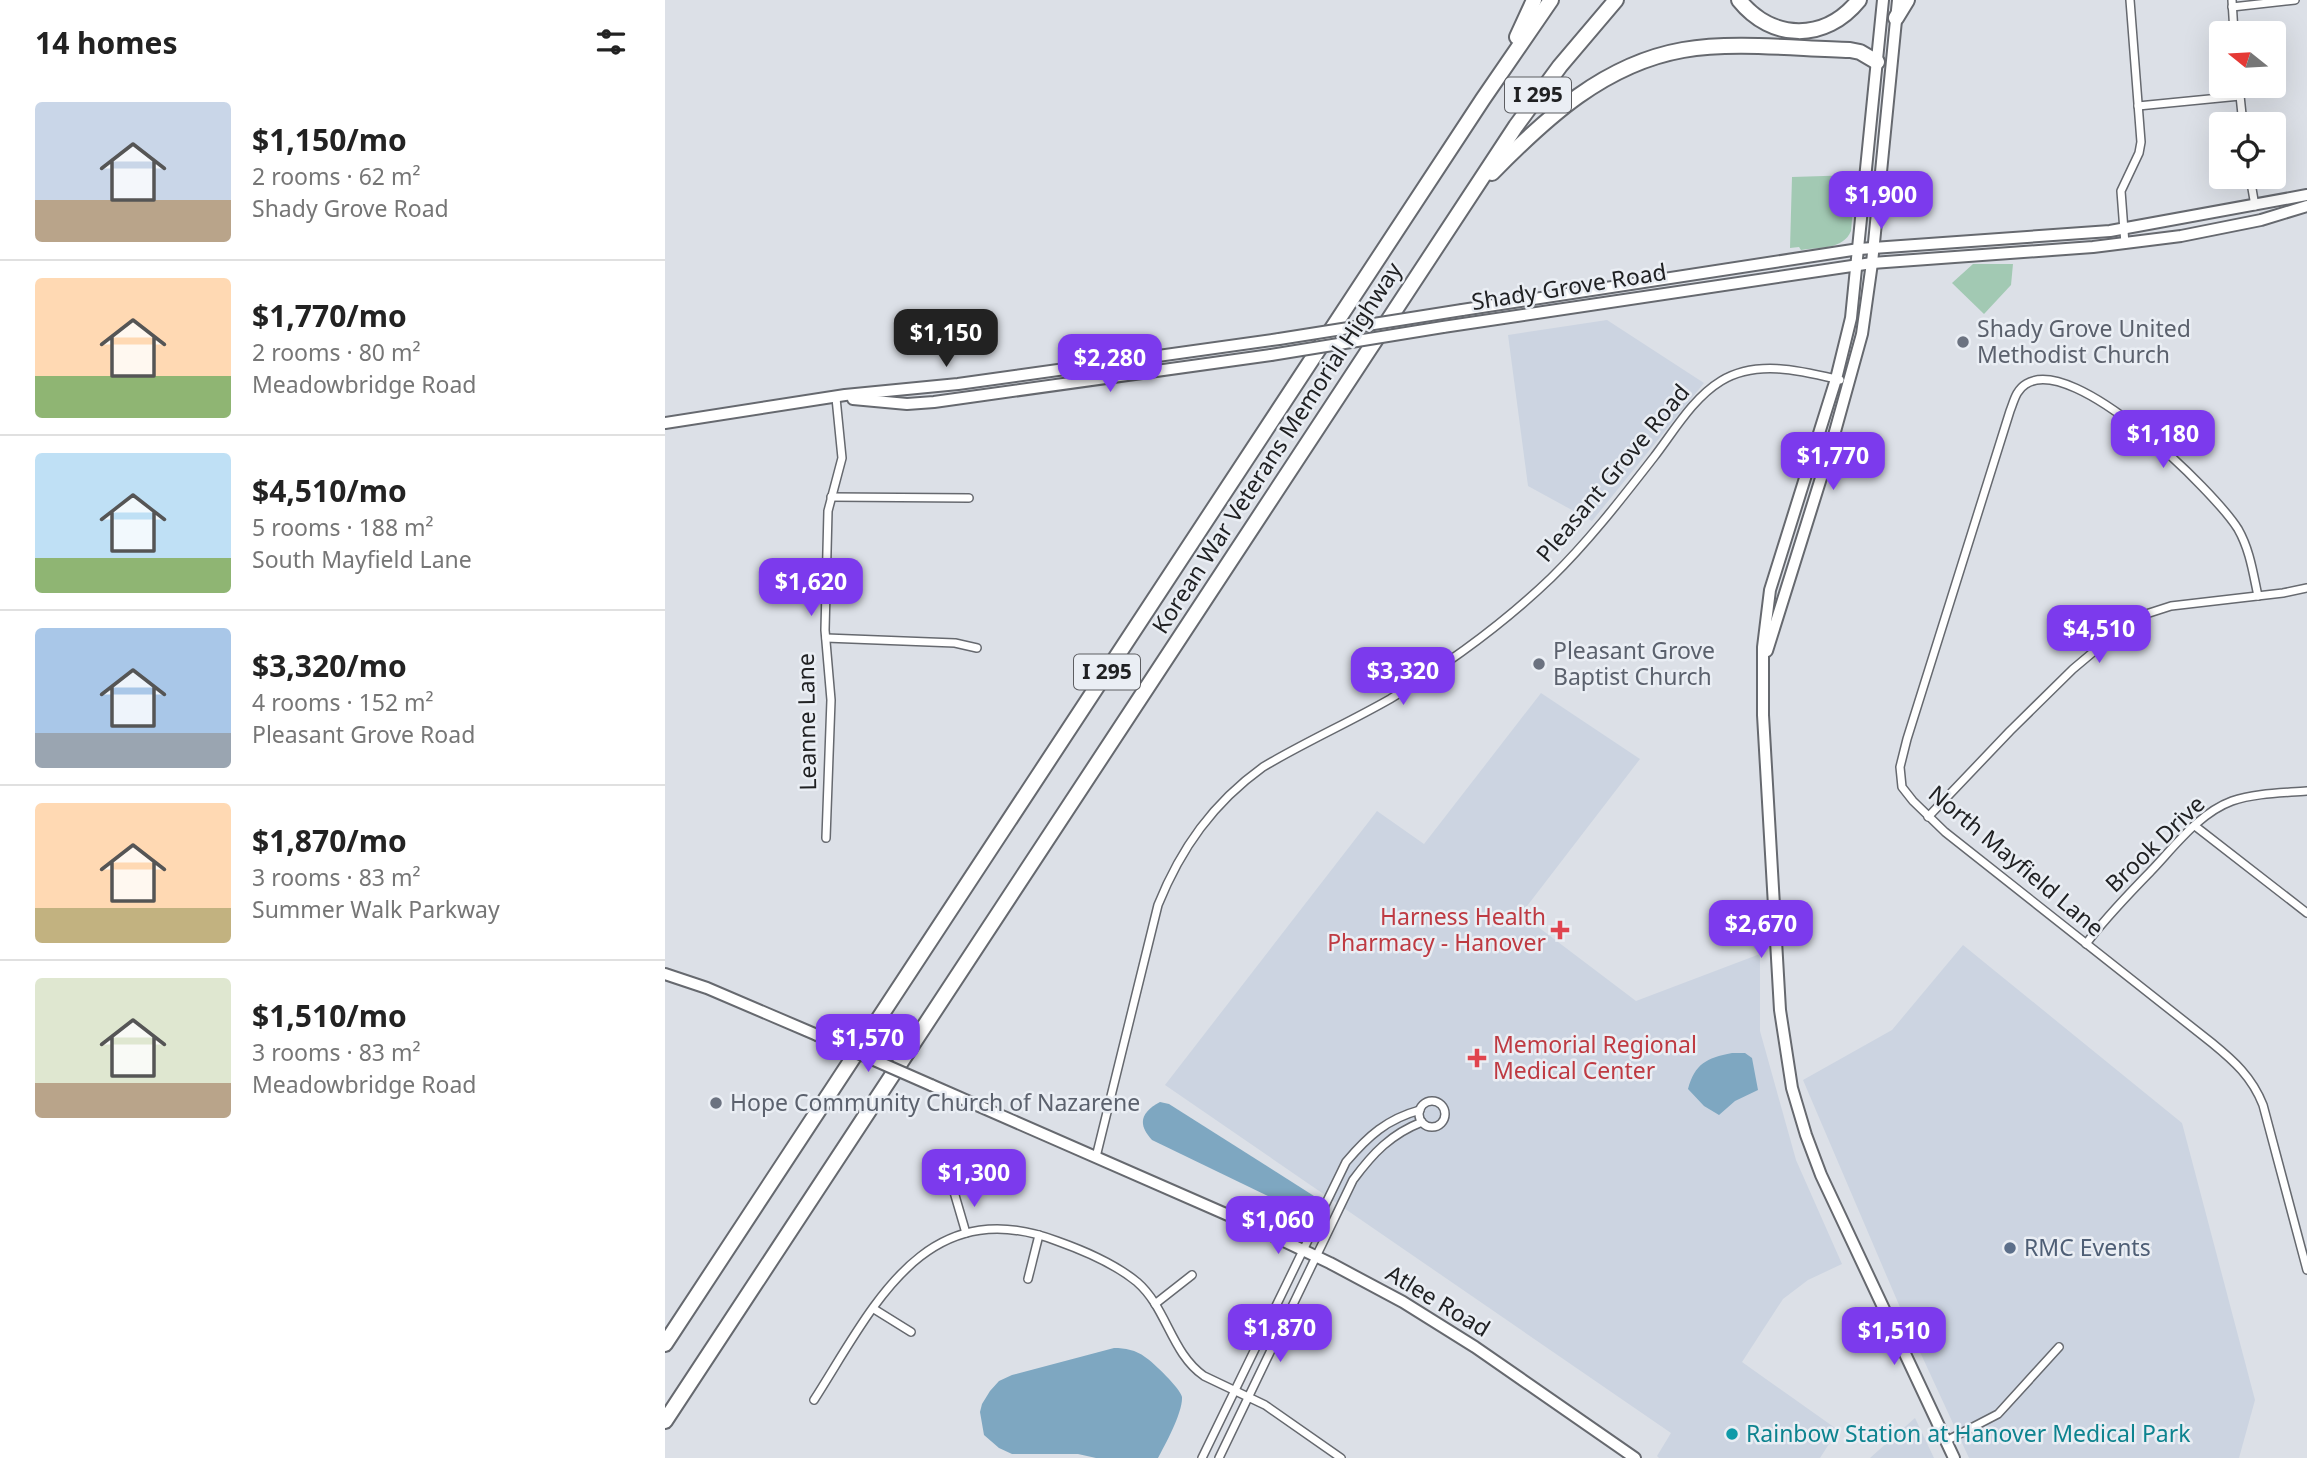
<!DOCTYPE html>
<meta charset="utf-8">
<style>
:root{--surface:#fff;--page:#f2f2f2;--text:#222;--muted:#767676;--line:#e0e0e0;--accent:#7c3aed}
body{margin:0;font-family:"Noto Sans",sans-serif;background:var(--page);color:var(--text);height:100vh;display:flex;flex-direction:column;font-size:26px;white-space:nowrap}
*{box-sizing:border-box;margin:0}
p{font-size:23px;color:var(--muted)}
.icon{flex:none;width:38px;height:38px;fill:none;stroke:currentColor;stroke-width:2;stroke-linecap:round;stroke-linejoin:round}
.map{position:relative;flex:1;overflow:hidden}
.side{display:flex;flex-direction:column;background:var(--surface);width:665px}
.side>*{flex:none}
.needle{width:46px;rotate:288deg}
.controls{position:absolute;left:1544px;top:21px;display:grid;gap:14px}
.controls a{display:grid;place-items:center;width:77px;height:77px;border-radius:7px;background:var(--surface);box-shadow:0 7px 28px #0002;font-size:35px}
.price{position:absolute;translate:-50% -60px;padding:0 16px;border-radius:14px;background:var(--accent);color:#fff;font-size:23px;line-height:46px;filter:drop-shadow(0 2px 4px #0008)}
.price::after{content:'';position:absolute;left:50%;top:42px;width:21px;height:16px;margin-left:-10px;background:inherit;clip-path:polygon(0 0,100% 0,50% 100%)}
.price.selected{background:#222;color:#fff}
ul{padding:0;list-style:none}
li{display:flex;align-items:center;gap:21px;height:175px;padding:0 35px}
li+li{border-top:2px solid var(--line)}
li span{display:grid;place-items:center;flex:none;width:196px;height:140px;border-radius:7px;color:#555}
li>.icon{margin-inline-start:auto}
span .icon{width:84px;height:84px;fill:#fffc;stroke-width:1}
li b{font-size:30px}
h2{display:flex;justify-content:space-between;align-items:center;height:84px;padding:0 35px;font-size:30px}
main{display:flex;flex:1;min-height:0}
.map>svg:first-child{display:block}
.built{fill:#ccd4e1}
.green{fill:#a2c9b3}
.water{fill:#7ea7c1}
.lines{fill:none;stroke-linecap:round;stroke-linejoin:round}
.street-casing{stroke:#66696f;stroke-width:10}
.secondary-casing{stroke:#66696f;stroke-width:14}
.highway-casing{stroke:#66696f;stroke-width:18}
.street{stroke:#fff;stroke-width:7}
.secondary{stroke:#fff;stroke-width:10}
.highway{stroke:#fff;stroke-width:14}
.secondary-bridge-casing{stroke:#66696f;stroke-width:14;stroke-linecap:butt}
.secondary-bridge{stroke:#fff;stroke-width:10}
.worship-dot{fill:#6b7280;stroke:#eaeef4;stroke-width:2.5}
.health-dot{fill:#e0444e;stroke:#eaeef4;stroke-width:2.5}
.service-dot{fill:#5c6f8a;stroke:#eaeef4;stroke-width:2.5}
.culture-dot{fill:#0f9aa8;stroke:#eaeef4;stroke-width:2.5}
.labels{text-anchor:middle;stroke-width:5;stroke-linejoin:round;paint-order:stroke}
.shield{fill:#eaeef4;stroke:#5d5e62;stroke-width:2}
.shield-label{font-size:21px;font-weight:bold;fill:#202123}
.street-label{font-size:23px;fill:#202123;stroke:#eaeef4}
.worship-label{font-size:23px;fill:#5b616d;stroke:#eaeef4;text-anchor:start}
.health-label{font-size:23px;fill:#be3a42;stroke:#eaeef4;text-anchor:end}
.service-label{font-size:23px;fill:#4e5e75;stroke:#eaeef4;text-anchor:start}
.culture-label{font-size:23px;fill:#0d838f;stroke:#eaeef4;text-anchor:start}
</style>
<main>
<section class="side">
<h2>14 homes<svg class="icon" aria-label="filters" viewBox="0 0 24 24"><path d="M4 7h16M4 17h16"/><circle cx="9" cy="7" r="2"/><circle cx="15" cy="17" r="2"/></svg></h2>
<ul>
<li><span style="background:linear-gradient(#c9d6e8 70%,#b9a48a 0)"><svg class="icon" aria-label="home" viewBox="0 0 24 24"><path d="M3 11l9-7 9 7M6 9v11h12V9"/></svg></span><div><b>$1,150/mo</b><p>2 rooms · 62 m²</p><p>Shady Grove Road</p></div></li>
<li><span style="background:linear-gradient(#ffd9b3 70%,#8fb573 0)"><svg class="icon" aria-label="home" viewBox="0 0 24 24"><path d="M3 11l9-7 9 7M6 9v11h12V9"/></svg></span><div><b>$1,770/mo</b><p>2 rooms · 80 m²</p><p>Meadowbridge Road</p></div></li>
<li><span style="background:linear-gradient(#bfe0f5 75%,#8fb573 0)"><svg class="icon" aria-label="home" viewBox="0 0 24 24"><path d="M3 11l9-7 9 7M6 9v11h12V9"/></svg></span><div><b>$4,510/mo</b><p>5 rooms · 188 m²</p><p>South Mayfield Lane</p></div></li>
<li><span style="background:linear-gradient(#a9c7e8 75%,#9aa5b1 0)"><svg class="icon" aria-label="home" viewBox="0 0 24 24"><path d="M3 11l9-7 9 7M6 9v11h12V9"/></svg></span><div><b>$3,320/mo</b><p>4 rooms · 152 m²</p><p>Pleasant Grove Road</p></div></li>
<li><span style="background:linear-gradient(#ffd9b3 75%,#c2b280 0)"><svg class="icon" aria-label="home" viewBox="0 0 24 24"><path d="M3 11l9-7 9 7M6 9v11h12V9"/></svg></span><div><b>$1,870/mo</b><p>3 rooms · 83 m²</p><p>Summer Walk Parkway</p></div></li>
<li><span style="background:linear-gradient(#dfe7d0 75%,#b9a48a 0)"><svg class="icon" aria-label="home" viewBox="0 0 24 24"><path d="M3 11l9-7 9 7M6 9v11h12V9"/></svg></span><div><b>$1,510/mo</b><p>3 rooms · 83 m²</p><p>Meadowbridge Road</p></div></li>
</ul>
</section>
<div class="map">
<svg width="1642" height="1458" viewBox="0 0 1642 1458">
<rect width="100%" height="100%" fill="#dce0e7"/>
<g class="built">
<polygon points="942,320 1039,383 927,521 863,486 843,335"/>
<polygon points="876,693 975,759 856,914 971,1001 1095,954 1095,1031 1131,1160 1177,1264 1143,1280 1118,1299 1077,1362 1173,1430 1155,1458 994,1458 992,1456 1006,1433 500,1085 712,811 759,844"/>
<polygon points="1298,945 1517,1123 1590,1400 1574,1458 1304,1458 1243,1326 1138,1080 1227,1030"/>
<polygon points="1250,1418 1269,1458 1205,1458"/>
</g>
<g class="green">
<path d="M1191,175L1186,231C1178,250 1154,247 1136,250L1134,247L1125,248L1127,177Z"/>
<polygon points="1308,264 1348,264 1346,285 1319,314 1287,283"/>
</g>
<g class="water">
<path d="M1067,1053H1080L1087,1058L1093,1090L1070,1101L1054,1115L1039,1106L1023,1089C1030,1064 1041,1058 1067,1053Z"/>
<path d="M495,1102L504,1104L649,1196C649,1204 646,1210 640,1214L487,1140C472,1124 476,1112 495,1102Z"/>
<path d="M449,1348C460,1348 471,1350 480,1357C488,1362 516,1389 517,1397C518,1412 500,1445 493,1458H431L413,1454H347L334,1448L319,1435L315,1412L317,1404L325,1391L334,1381L347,1375Z"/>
</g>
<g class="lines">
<g class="street-casing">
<g id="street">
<polyline points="1567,0 1569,33"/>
<polyline points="1567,7 1630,0"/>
<polyline points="1574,86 1578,124"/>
<polyline points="1473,106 1575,96"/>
<polyline points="1585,177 1590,206"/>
<polyline points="1460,244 1456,191 1474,153 1476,142 1465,0"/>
<polyline points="166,497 304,498"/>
<path d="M1593,596C1588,573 1585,550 1573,529C1549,491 1409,353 1361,384C1351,390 1349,401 1345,411L1242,739L1235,767L1237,787L1248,801L1280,832L1547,1043C1569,1061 1587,1077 1598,1105L1642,1270"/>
<polyline points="161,638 290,643 312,648"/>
<polyline points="1263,817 1345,731 1408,669 1464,622 1478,615 1506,606 1618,593 1642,588"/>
<polyline points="1530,826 1642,913"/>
<polyline points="161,838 166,700 160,630 163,511 177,458 171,398"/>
<path d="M1421,944C1440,918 1463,895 1486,871C1509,847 1534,813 1567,801C1590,793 1618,793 1642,791"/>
<circle cx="767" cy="1114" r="13"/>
<path d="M431,1157L493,905C516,848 548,803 598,767C640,742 683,723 725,699C783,664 837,625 886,578C924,541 957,498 989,457C1009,431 1028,398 1056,381C1092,359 1137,371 1175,380"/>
<polyline points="289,1192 301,1233"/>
<polyline points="363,1279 374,1235"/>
<polyline points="490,1304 527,1275"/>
<polyline points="209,1309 246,1332"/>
<path d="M149,1400C208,1308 259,1191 392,1241C420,1251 449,1263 472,1282C502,1308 506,1353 539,1376L600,1405L676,1458"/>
<polyline points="1281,1441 1333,1414 1394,1347"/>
<path d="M537,1458L681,1162C703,1136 722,1119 755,1110"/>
<path d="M554,1458L688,1180C708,1153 726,1134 757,1122"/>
</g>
</g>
<g class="secondary-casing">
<g id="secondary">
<polyline points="1218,0 1186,318 1171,379 1105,590 1098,647 1098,715 1115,1010 1127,1088 1141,1135 1156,1175 1289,1458"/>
<polyline points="797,310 1194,249 1445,231 1642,195"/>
<polyline points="778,327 1207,263 1428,247 1516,236 1596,220 1642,206"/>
<polyline points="188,399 242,404 269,402 606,355"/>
<polyline points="0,423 180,395 293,384 614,339"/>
<polyline points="1102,651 1166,446 1197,334 1207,263 1233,0"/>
<polyline points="0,974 42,988 152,1035"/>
<polyline points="266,1085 579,1222 665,1263 738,1302 810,1347 970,1458"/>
</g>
</g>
<g class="highway-casing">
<g id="highway">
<path d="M1074,0C1107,41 1160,42 1194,0"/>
<polyline points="1231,18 1242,0"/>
<polyline points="852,37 869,0"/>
<path d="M827,173C881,118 939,64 1018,50C1069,41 1133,49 1185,50L1195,52L1212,62"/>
<polyline points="0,1344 818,99 886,0"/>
<polyline points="0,1421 851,126 895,66 951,0"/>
</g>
</g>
<use href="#street" class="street"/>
<use href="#secondary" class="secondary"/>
<use href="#highway" class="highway"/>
<g class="secondary-bridge-casing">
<g id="secondary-bridge">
<polyline points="614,339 797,310"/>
<polyline points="606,355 778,327"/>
<polyline points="152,1035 266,1085"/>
</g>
</g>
<use href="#secondary-bridge" class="secondary-bridge"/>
</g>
<g class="worship-dot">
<circle cx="1298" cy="342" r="7"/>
<circle cx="874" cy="664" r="7"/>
<circle cx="51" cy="1103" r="7"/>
</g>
<g class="health-dot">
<path d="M891.5 919.5h7v7h7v7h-7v7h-7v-7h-7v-7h7z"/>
<path d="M808.5 1047.5h7v7h7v7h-7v7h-7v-7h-7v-7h7z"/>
</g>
<circle class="service-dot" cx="1345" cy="1248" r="7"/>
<circle class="culture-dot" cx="1067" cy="1434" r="7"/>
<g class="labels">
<g class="shield">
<rect x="840" y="77.5" width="66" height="35" rx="5"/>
<rect x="409" y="654.5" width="66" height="35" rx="5"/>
</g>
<g class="shield-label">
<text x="873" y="102">I 295</text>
<text x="442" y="679">I 295</text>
</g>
<g class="street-label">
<text transform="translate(904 287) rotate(-9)" y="8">Shady Grove Road</text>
<text transform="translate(612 448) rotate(-57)" y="8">Korean War Veterans Memorial Highway</text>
<text transform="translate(948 473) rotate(-50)" y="8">Pleasant Grove Road</text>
<text transform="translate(142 722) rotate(-91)" y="8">Leanne Lane</text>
<text transform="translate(1490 844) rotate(-44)" y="8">Brook Drive</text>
<text transform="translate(1351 861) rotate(40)" y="8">North Mayfield Lane</text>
<text transform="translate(773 1301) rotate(31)" y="8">Atlee Road</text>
</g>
<g class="worship-label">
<text x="1312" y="337">Shady Grove United<tspan x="1312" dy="26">Methodist Church</tspan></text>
<text x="888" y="659">Pleasant Grove<tspan x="888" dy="26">Baptist Church</tspan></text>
<text x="65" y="1111">Hope Community Church of Nazarene</text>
</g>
<g class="health-label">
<text x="881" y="925">Harness Health<tspan x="881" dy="26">Pharmacy - Hanover</tspan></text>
<text x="828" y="1053" text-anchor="start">Memorial Regional<tspan x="828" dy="26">Medical Center</tspan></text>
</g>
<g class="service-label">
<text x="1359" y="1256">RMC Events</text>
</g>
<g class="culture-label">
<text x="1081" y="1442">Rainbow Station at Hanover Medical Park</text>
</g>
</g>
</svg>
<div class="controls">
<a><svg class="needle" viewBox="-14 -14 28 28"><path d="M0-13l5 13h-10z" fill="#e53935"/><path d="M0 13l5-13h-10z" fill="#767676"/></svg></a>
<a><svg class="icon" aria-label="locate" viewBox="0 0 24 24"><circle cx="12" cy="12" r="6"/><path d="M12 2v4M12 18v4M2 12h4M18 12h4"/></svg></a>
</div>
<b class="price" style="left:1216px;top:231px">$1,900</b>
<b class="price selected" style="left:281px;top:369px">$1,150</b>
<b class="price" style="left:445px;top:394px">$2,280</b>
<b class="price" style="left:1498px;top:470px">$1,180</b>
<b class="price" style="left:1168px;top:492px">$1,770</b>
<b class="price" style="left:146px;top:618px">$1,620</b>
<b class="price" style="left:1434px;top:665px">$4,510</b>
<b class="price" style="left:738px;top:707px">$3,320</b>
<b class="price" style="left:1096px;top:960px">$2,670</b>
<b class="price" style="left:203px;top:1074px">$1,570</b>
<b class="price" style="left:309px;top:1209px">$1,300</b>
<b class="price" style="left:613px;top:1256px">$1,060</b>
<b class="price" style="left:615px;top:1364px">$1,870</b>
<b class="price" style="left:1229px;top:1367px">$1,510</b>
</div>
</main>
